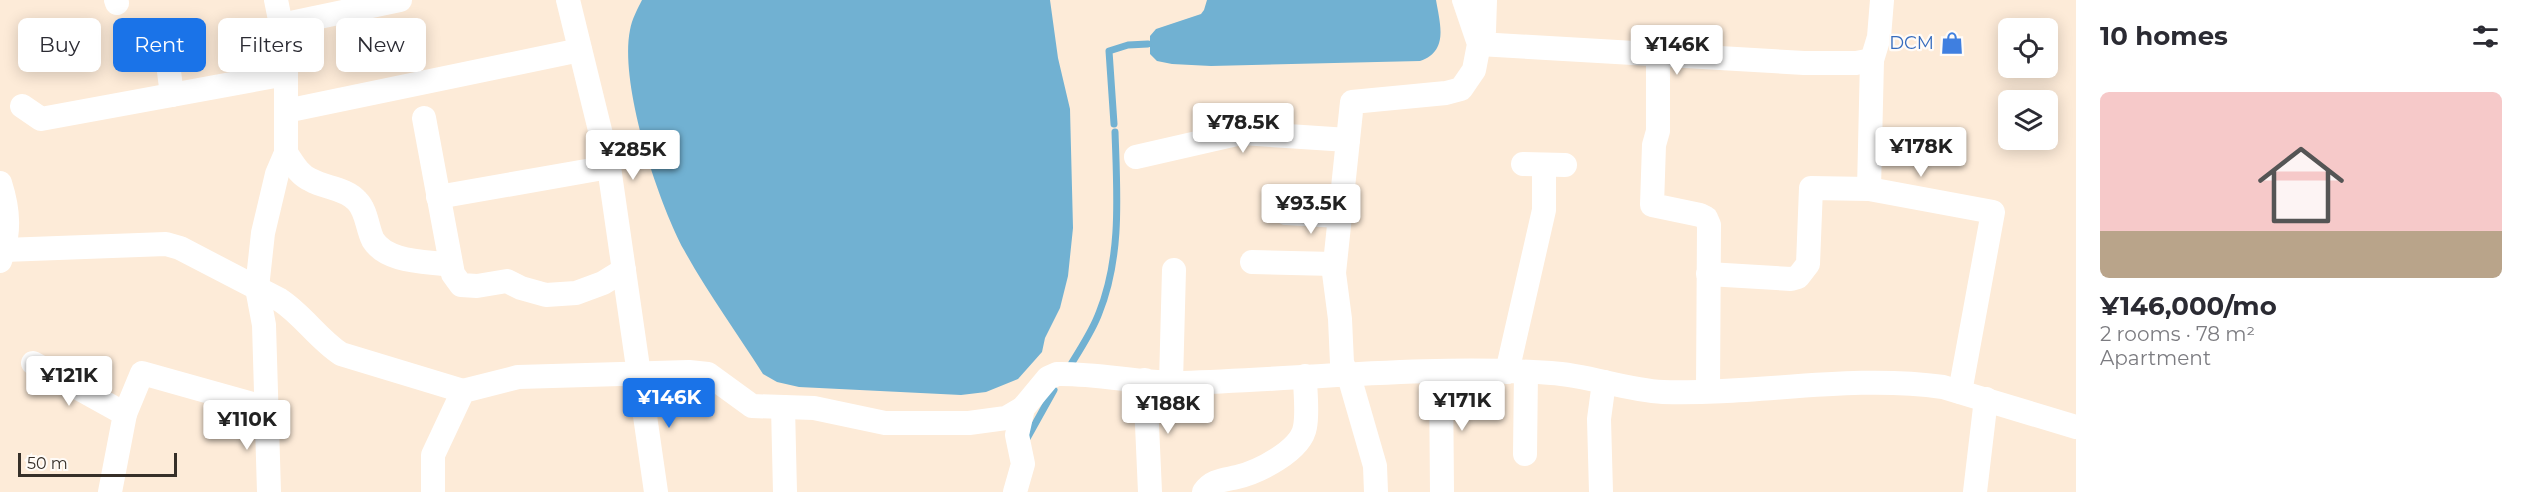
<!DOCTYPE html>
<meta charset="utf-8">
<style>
:root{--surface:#fff;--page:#f7f7f7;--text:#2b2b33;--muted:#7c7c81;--accent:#1a73e8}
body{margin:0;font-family:Montserrat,sans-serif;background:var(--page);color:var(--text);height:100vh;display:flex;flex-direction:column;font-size:22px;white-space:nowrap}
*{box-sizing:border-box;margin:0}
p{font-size:20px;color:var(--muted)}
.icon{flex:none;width:33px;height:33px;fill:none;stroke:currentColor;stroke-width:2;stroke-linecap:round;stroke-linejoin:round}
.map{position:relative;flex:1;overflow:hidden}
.side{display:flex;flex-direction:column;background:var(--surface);width:450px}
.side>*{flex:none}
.hud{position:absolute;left:18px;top:18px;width:570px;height:54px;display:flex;gap:12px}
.fabs{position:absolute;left:1998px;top:18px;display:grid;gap:12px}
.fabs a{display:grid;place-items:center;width:60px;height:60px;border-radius:9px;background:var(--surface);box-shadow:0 3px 15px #0003;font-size:30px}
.scale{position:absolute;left:18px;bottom:15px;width:159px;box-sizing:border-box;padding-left:6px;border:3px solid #362f28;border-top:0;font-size:16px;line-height:21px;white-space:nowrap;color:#362f28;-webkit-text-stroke:4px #fffbf7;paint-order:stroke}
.price{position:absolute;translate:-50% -51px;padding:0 14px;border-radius:6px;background:#fff;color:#222;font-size:20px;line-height:39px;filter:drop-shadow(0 2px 3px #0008)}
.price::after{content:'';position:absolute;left:50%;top:36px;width:18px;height:14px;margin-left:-9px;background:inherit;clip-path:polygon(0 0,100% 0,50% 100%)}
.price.active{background:var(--accent);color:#fff}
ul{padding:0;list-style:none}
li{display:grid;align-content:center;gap:12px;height:318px;padding:0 24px}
li span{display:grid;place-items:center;height:186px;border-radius:9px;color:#555}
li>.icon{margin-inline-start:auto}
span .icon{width:108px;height:108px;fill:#fffc;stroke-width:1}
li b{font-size:26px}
h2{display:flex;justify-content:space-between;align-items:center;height:72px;padding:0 24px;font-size:26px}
.chip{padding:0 21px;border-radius:9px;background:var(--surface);box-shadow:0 3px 15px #0003;font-size:21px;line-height:54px}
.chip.active{background:var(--accent);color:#fff}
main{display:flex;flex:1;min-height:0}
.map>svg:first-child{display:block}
.water{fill:#71b1d2}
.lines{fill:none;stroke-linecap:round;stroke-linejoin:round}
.stream{stroke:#71b1d2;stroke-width:7}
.minor{stroke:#fff;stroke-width:24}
.labels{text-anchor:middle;stroke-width:4.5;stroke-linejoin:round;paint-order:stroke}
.shop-label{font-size:18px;fill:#366cbe;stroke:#fffbf7;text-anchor:end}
</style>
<main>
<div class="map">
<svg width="2076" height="492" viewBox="0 0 2076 492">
<rect width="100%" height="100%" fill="#fdebd8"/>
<g class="water">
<path d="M642,0H1050L1058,58L1070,109L1073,228L1068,276L1060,308L1045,338L1042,352L1018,379L986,392L961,395L799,387L777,382L763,374C737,333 707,292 684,250C658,202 619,84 630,30C632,19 637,10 642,0Z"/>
<path d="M1207,0H1436C1440,24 1449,51 1420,61L1211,66L1172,64L1157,61L1150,54V36L1156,29L1201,14L1204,10Z"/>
</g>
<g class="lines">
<g class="stream">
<polyline points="1114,124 1109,51 1128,45 1148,44"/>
<path d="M1070,366C1080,349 1092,332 1099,313C1122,256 1117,193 1115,132"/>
<polyline points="1025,442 1054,390"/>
</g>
<g class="minor">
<polyline points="116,0 117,3"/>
<polyline points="568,0 609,167 656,492"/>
<polyline points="1485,0 1484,31 1479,44 1804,63 1856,63 1872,60"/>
<polyline points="281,25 400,0"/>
<polyline points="1658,53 1658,131 1654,145 1652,205 1700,215 1706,218 1709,225 1708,391"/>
<polyline points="167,56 172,95"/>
<polyline points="22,106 41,119 286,74"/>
<polyline points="286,111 580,50"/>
<polyline points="424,118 453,274 461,285 477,286 507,281 521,288 546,295 576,293 603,283 624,270"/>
<path d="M286,153C293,163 299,175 311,180C325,188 346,188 357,201C367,211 367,228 373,240C387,263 427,261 451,265"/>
<polyline points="1136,157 1241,133 1348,140"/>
<polyline points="1523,164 1565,165"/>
<path d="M0,183C9,211 10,233 0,261"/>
<polyline points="1869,189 1872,60 1879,37 1882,0"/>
<polyline points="438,197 609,167"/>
<polyline points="1286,213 1339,216"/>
<path d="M4,250L166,244L180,248L280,300C303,315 318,339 341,354L463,391"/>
<polyline points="1252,262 1334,264"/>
<polyline points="1708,274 1791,279 1798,277 1808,264 1811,188 1869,189 1993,212 1960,392"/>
<polyline points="33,363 125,414"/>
<polyline points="1441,372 1442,492"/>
<polyline points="1507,372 1544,210 1544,165"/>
<polyline points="1145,380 1150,492"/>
<polyline points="1171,382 1174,270"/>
<polyline points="783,407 785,492"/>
<polyline points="1525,454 1526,372"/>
<polyline points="110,492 125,414 142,373 267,408"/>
<polyline points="269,492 264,325 257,288 263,233 277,174 286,153 286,74 281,25 276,0"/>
<path d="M433,492V455L463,391L518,377L689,372L708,374L752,406L814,408L885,423H969L1006,418L1023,408L1048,378L1057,374C1099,373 1141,384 1183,383C1305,379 1429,365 1551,373C1588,375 1625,390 1663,392C1757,395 1850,374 1943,387L2076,427"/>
<polyline points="1015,492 1023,464 1017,435 1023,408"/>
<path d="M1204,492C1212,480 1224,480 1237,477C1258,472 1301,451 1305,427C1308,411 1305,393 1305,376"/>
<polyline points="1376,492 1375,466 1351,383 1342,363 1340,319 1334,273 1352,102 1446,93 1461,89 1474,70 1479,44 1464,0"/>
<polyline points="1601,492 1599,419 1604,382"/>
<polyline points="1975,492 1986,399"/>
</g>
</g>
<defs>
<g id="shop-bare" transform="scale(1.8)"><path d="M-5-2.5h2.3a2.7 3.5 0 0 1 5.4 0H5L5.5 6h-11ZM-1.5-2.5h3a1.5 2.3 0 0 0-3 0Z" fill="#3f7fe0" stroke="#fffbf7" stroke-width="2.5" paint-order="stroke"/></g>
</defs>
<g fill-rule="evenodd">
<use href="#shop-bare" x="1952" y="43"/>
</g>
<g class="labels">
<g class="shop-label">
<text x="1934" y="49">DCM</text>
</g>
</g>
</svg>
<div class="fabs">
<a><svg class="icon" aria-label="locate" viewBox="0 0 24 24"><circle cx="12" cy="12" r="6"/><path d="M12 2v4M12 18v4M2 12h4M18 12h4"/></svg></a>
<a><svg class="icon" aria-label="layers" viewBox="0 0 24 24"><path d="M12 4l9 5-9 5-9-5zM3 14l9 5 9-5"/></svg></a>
</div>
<div class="scale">50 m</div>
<b class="price" style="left:1677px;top:76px">¥146K</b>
<b class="price" style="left:1243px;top:154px">¥78.5K</b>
<b class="price" style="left:1921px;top:178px">¥178K</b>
<b class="price" style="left:633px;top:181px">¥285K</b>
<b class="price" style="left:1311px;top:235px">¥93.5K</b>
<b class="price" style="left:69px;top:407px">¥121K</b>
<b class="price active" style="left:669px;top:429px">¥146K</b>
<b class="price" style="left:1462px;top:432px">¥171K</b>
<b class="price" style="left:1168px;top:435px">¥188K</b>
<b class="price" style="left:247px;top:451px">¥110K</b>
<div class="hud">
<a class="chip">Buy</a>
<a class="chip active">Rent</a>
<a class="chip">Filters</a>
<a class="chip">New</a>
</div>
</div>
<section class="side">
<h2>10 homes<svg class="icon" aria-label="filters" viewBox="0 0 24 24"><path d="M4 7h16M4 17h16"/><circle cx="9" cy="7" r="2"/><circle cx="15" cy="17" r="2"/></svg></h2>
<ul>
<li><span style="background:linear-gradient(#f6c9c9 75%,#b9a48a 0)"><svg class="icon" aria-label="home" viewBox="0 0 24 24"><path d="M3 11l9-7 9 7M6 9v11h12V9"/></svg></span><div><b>¥146,000/mo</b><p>2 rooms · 78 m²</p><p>Apartment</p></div></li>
</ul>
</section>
</main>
